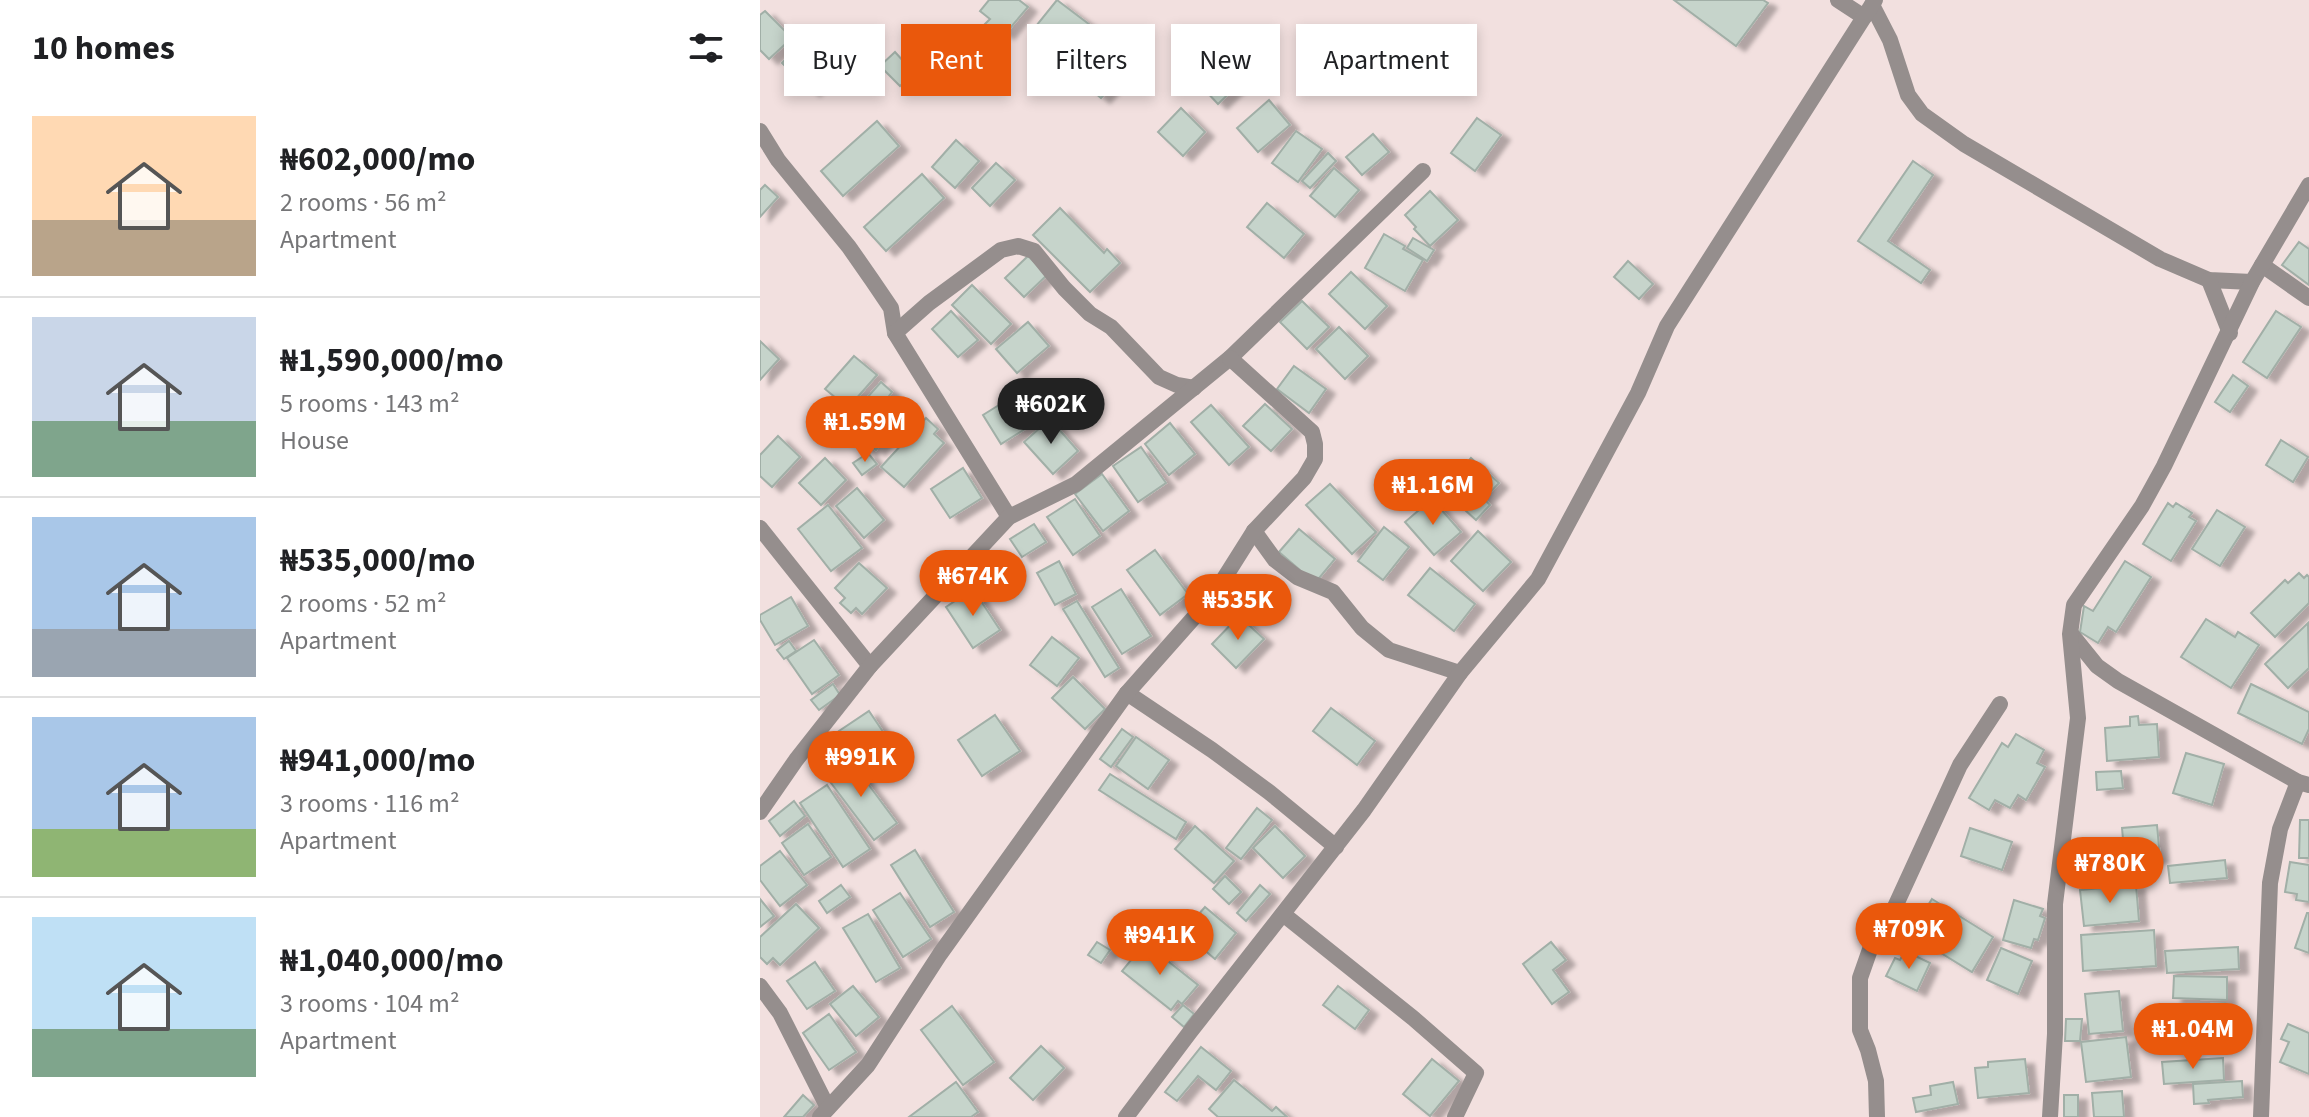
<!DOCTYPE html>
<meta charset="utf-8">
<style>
:root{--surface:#fff;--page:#f2f2f2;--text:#202124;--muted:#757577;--line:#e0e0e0;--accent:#ea580c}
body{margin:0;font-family:"Source Sans 3",sans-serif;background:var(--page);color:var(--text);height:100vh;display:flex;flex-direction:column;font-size:30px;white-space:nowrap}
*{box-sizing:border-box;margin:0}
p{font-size:26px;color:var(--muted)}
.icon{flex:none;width:44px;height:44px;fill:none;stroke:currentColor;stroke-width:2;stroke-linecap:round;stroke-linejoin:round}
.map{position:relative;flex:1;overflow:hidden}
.sheet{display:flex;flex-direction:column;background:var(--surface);width:760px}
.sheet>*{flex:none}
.guide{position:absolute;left:24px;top:24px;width:760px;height:72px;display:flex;gap:16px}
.price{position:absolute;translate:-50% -68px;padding:0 18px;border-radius:28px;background:var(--accent);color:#fff;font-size:26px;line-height:52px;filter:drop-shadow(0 2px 4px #0008)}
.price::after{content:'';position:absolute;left:50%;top:48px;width:24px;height:18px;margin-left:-12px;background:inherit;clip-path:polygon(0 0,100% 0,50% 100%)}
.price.on{background:#222;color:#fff}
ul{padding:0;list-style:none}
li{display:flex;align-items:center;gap:24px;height:200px;padding:0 32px}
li+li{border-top:2px solid var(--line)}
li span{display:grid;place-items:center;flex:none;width:224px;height:160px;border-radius:0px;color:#555}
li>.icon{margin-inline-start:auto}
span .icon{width:96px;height:96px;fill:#fffc;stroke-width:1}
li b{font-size:34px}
h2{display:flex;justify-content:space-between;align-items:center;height:96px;padding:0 32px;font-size:34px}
.chip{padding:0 28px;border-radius:0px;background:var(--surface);box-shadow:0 4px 12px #0003;font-size:28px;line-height:72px}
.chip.on{background:var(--accent);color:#fff}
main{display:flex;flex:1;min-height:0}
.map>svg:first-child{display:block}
.building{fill:#c6d4cb;stroke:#a1afa7;stroke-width:2;filter:url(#shadow)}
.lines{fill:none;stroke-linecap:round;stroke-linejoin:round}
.minor{stroke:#958e8d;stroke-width:16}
</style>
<main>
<section class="sheet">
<h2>10 homes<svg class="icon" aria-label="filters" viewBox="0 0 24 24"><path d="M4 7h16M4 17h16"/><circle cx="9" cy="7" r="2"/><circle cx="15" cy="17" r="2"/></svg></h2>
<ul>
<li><span style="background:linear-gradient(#ffd9b3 65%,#b9a48a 0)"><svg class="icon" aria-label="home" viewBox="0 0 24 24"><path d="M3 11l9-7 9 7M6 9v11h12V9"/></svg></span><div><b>₦602,000/mo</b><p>2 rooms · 56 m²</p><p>Apartment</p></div></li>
<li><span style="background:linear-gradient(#c9d6e8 65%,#7fa58c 0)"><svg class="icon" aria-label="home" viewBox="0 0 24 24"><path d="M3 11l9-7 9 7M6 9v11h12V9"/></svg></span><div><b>₦1,590,000/mo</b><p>5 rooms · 143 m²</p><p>House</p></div></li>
<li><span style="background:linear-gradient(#a9c7e8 70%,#9aa5b1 0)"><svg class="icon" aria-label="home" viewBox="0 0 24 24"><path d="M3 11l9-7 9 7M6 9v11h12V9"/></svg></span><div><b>₦535,000/mo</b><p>2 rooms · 52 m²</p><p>Apartment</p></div></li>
<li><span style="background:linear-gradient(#a9c7e8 70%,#8fb573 0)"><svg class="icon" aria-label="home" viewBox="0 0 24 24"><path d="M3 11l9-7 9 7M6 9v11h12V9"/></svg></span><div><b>₦941,000/mo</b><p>3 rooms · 116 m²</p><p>Apartment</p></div></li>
<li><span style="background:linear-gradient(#bfe0f5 70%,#7fa58c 0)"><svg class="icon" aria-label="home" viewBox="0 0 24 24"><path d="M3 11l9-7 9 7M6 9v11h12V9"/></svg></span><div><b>₦1,040,000/mo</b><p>3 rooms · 104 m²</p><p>Apartment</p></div></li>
</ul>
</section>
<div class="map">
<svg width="1549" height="1117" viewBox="0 0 1549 1117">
<defs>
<filter id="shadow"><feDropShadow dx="9" dy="5" stdDeviation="2" flood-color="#0004"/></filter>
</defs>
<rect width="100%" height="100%" fill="#f2e0df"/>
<g class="building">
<polygon points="229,0 259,0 268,7 245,34 237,27 232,32 224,25 230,19 220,11"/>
<polygon points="297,0 334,28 312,55 276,26"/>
<polygon points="914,0 1003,0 1008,3 976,46"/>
<polygon points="5,11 32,38 9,59 0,50 0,15"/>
<polygon points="53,31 82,59 51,91 22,63"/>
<polygon points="330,47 362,75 341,98 309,70"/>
<polygon points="453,50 482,81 458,104 429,73"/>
<polygon points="135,52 154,73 140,86 120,66"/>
<polygon points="509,100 530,125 498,152 477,128"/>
<polygon points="421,108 445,132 423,156 398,132"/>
<polygon points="717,118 741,135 715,171 691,153"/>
<polygon points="117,121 139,146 83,196 61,171"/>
<polygon points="536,131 562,149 538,182 512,163"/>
<polygon points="613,134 629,152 602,175 586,157"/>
<polygon points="196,140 219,161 195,188 172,167"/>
<polygon points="568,153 576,161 550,188 542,181"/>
<polygon points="1153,161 1173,175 1128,241 1170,270 1161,283 1098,241"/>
<polygon points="236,163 255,180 230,206 212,188"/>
<polygon points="574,168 599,190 575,217 550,196"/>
<polygon points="162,174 184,198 126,251 104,227"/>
<polygon points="5,185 18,197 0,217 0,190"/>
<polygon points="670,191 698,220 670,246 654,229 656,227 645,215"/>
<polygon points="507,203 544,234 524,258 487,227"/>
<polygon points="300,208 344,253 347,249 360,263 330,292 273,235"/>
<polygon points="624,234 645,246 643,249 663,260 645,291 605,268"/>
<polygon points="653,238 674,250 667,261 647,248"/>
<polygon points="1539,242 1549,249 1549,285 1522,265"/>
<polygon points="268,256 287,275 264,297 245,278"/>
<polygon points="868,261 893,284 879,299 854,277"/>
<polygon points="591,272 627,306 605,329 569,294"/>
<polygon points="212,285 251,324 231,344 192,305"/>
<polygon points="542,301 569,327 547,349 520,322"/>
<polygon points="191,311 218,340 198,357 172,329"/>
<polygon points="1516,311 1541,327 1507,378 1483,362"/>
<polygon points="268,322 289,346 257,373 236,349"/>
<polygon points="579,327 608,356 585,379 556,349"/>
<polygon points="0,341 19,359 0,380"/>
<polygon points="94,356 117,375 88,408 65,389"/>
<polygon points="534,366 566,389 549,413 517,389"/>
<polygon points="1473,375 1488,386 1470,412 1455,402"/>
<polygon points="121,382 132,392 129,396 148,413 116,450 112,446 108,451 81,427"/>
<polygon points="263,390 281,419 241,444 223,415"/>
<polygon points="505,404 532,429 511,451 483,426"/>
<polygon points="451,405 489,447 469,465 431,422"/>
<polygon points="166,418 178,429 174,434 184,443 144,487 121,467"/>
<polygon points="290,419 318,451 293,474 264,442"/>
<polygon points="410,423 435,454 409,475 385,444"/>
<polygon points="18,436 40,457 12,487 0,476 0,455"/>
<polygon points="1521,440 1548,457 1533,482 1506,465"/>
<polygon points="381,447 406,483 378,502 353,466"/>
<polygon points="108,453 117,464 102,475 93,463"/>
<polygon points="65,458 86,480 61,505 39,483"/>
<polygon points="711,458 739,483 724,499 730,505 716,520 683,490 695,477 702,483 708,477 701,470"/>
<polygon points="203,468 222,498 190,518 171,489"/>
<polygon points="342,474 369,511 343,531 315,494"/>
<polygon points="570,484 616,532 592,554 546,505"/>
<polygon points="97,488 124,520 104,538 76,506"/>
<polygon points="315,499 340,536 313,555 287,517"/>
<polygon points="672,499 701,532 674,555 645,522"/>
<polygon points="1408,503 1413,507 1416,503 1432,513 1429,517 1436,521 1411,561 1383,544"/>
<polygon points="68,505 102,548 71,571 38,529"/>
<polygon points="1457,510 1485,527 1460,566 1432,549"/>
<polygon points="274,524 286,542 262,557 250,539"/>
<polygon points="624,527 649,547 623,580 598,561"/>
<polygon points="539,529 575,559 555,583 519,552"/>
<polygon points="718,531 751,562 723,591 691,561"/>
<polygon points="395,550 428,594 400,615 367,570"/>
<polygon points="299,561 316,594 295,605 277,573"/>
<polygon points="1365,561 1391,577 1356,632 1348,627 1338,643 1320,632 1324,606 1333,611"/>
<polygon points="99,563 127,588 102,614 96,608 91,613 80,603 85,598 75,588"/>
<polygon points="670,568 715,604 694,631 648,595"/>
<polygon points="1539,573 1544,578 1547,575 1549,577 1549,603 1515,637 1491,613 1525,580 1528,583"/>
<polygon points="213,589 240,630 213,648 186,607"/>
<polygon points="361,589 391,636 362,654 332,607"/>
<polygon points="31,597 48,626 15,645 0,620 0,615"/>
<polygon points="317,601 359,668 345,677 303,609"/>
<polygon points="468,602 479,611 468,624 457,615"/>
<polygon points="479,616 504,639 476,668 452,644"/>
<polygon points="1446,619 1475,637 1478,632 1499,645 1471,688 1421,657"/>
<polygon points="1548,623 1549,668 1528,688 1505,664"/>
<polygon points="292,637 319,658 297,686 270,665"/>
<polygon points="54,640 79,675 52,694 27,658"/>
<polygon points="29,641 36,651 24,659 17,650"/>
<polygon points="313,677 345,709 325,729 292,698"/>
<polygon points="73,684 80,695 59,710 51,700"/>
<polygon points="1491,684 1549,712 1549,729 1542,744 1478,713"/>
<polygon points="571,708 615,741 597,765 553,731"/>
<polygon points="109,711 138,754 109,774 79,731"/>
<polygon points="235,715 260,751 222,776 198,740"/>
<polygon points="1378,716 1379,725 1397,724 1399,757 1347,761 1345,728 1370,726 1370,717"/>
<polygon points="362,729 373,737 351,767 340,759"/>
<polygon points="1256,734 1284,750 1277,763 1285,767 1266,800 1258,795 1250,808 1235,800 1229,810 1209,798 1242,743 1248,747"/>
<polygon points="376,737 409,760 388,789 356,766"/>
<polygon points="1426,753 1464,764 1452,805 1413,793"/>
<polygon points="88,757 137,823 114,840 65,775"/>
<polygon points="1361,771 1363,788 1337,790 1336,772"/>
<polygon points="350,774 426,822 416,839 339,790"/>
<polygon points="67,785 110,849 83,867 40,803"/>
<polygon points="34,801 45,816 20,836 9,821"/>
<polygon points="497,808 512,820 481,859 466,848"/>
<polygon points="1540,820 1549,820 1549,858 1539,858"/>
<polygon points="48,824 71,857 44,875 22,843"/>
<polygon points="1397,825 1400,858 1365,861 1362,828"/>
<polygon points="435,826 474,861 454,883 415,849"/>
<polygon points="515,826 545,856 523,878 493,848"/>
<polygon points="1210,828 1252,842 1242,870 1201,856"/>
<polygon points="155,850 194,912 170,927 131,865"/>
<polygon points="20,851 47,885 20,906 0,880 0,866"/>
<polygon points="1465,860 1467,878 1410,883 1408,866"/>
<polygon points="1530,862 1549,865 1549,902 1536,900 1537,894 1525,892"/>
<polygon points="465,876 481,892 469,904 453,889"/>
<polygon points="81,885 90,897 67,913 59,901"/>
<polygon points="500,885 510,894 486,921 477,913"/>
<polygon points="1376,885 1379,921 1324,926 1320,890"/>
<polygon points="140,893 171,939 143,957 113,910"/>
<polygon points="0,899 14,916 0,927"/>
<polygon points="1172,899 1233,937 1212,972 1150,934"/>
<polygon points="1254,900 1283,909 1280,916 1285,918 1278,940 1274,939 1271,948 1243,940"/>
<polygon points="36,904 59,928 20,965 13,958 7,964 0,957 0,937"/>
<polygon points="445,907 476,933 455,959 423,932"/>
<polygon points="1547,913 1549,913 1549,953 1535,948"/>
<polygon points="108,914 140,968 116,982 83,928"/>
<polygon points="1394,930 1396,966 1323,971 1321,935"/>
<polygon points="337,942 350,950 341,963 328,955"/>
<polygon points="791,942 806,960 793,970 809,992 792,1004 763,964"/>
<polygon points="385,943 438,985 422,1004 418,1001 411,1010 362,971"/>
<polygon points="1478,947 1479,969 1407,973 1405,951"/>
<polygon points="1241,948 1272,961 1258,994 1227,980"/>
<polygon points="1145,951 1170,963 1157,991 1126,976 1135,958 1140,960"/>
<polygon points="55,962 75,991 47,1009 27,981"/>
<polygon points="1414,976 1467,977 1467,1000 1413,998"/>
<polygon points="93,986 119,1017 96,1036 70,1004"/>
<polygon points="578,986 609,1010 595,1029 563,1005"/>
<polygon points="1359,991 1363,1031 1329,1034 1325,994"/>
<polygon points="1465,1003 1466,1024 1437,1026 1435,1005"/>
<polygon points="423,1005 434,1014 424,1027 412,1017"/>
<polygon points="192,1006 234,1062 203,1085 161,1030"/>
<polygon points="69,1014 96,1052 69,1070 43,1033"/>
<polygon points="1306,1019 1322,1019 1320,1041 1305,1041"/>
<polygon points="1528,1024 1549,1033 1549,1074 1520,1062 1529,1042 1521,1039"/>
<polygon points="1366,1037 1371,1077 1326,1082 1321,1042"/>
<polygon points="281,1046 304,1068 273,1100 250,1078"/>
<polygon points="441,1047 471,1071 456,1090 438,1076 417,1101 405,1092"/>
<polygon points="1463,1058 1464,1080 1404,1084 1402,1062"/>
<polygon points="672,1059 699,1081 670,1116 643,1094"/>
<polygon points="1265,1059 1269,1093 1218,1098 1215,1068 1228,1067 1228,1062"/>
<polygon points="474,1080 512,1111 516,1107 527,1117 458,1117 449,1109"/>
<polygon points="1482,1081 1483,1097 1448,1100 1449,1103 1434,1104 1433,1084"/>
<polygon points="196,1082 218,1112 211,1117 149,1117"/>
<polygon points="1193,1082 1198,1104 1156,1112 1153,1098 1171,1095 1170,1086"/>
<polygon points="1362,1091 1364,1117 1334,1117 1332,1093"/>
<polygon points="43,1095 54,1105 43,1117 24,1117"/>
<rect x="1304" y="1095" width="14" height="22"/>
</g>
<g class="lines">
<g class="minor">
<polyline points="1078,0 1104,17"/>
<polyline points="1112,5 1130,40 1148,95 1162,114 1204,144 1400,259 1449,280 1492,282"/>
<polyline points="0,131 18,160 89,247 112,280 131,308 135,333 249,517"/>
<polyline points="1502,265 1549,298"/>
<polyline points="1449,280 1470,333"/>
<polyline points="135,333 169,303 241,250 258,246 274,251 304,288 330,314 351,327 399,377 417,385 434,388"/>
<polyline points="0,528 110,666"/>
<polyline points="494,531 515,560 537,577 573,592 602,628 629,650 700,673"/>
<polyline points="1312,635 1337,666 1358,681 1538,782 1549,785"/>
<polyline points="367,693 452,750 509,792 576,847"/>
<polyline points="0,812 36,760 110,666 249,517 316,484 470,358 663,171"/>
<polyline points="523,914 653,1018 716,1073 695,1117"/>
<polyline points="0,986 20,1013 68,1108"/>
<polyline points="60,1117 108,1065 180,954 367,693 453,596 494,531 544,478 555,459 555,444 552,432 470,358"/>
<polyline points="366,1117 430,1032 604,810 700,673 778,579 878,393 907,326 1115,0"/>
<polyline points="1117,1117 1116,1081 1108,1050 1100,1030 1100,978 1113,941 1134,909 1200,765 1240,704"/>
<polyline points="1290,1117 1295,1034 1295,904 1318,718 1310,634 1314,605 1382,506 1404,466 1492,282 1549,185"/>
<polyline points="1501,1117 1510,883 1520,829 1538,782"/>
</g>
</g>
</svg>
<b class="price on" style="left:291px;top:446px">₦602K</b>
<b class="price" style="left:105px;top:464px">₦1.59M</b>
<b class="price" style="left:673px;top:527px">₦1.16M</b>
<b class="price" style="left:213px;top:618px">₦674K</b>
<b class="price" style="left:478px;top:642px">₦535K</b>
<b class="price" style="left:101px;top:799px">₦991K</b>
<b class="price" style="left:1350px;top:905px">₦780K</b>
<b class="price" style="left:1149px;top:971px">₦709K</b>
<b class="price" style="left:400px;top:977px">₦941K</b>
<b class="price" style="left:1433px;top:1071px">₦1.04M</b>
<div class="guide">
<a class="chip">Buy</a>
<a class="chip on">Rent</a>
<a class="chip">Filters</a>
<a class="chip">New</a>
<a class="chip">Apartment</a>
</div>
</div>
</main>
